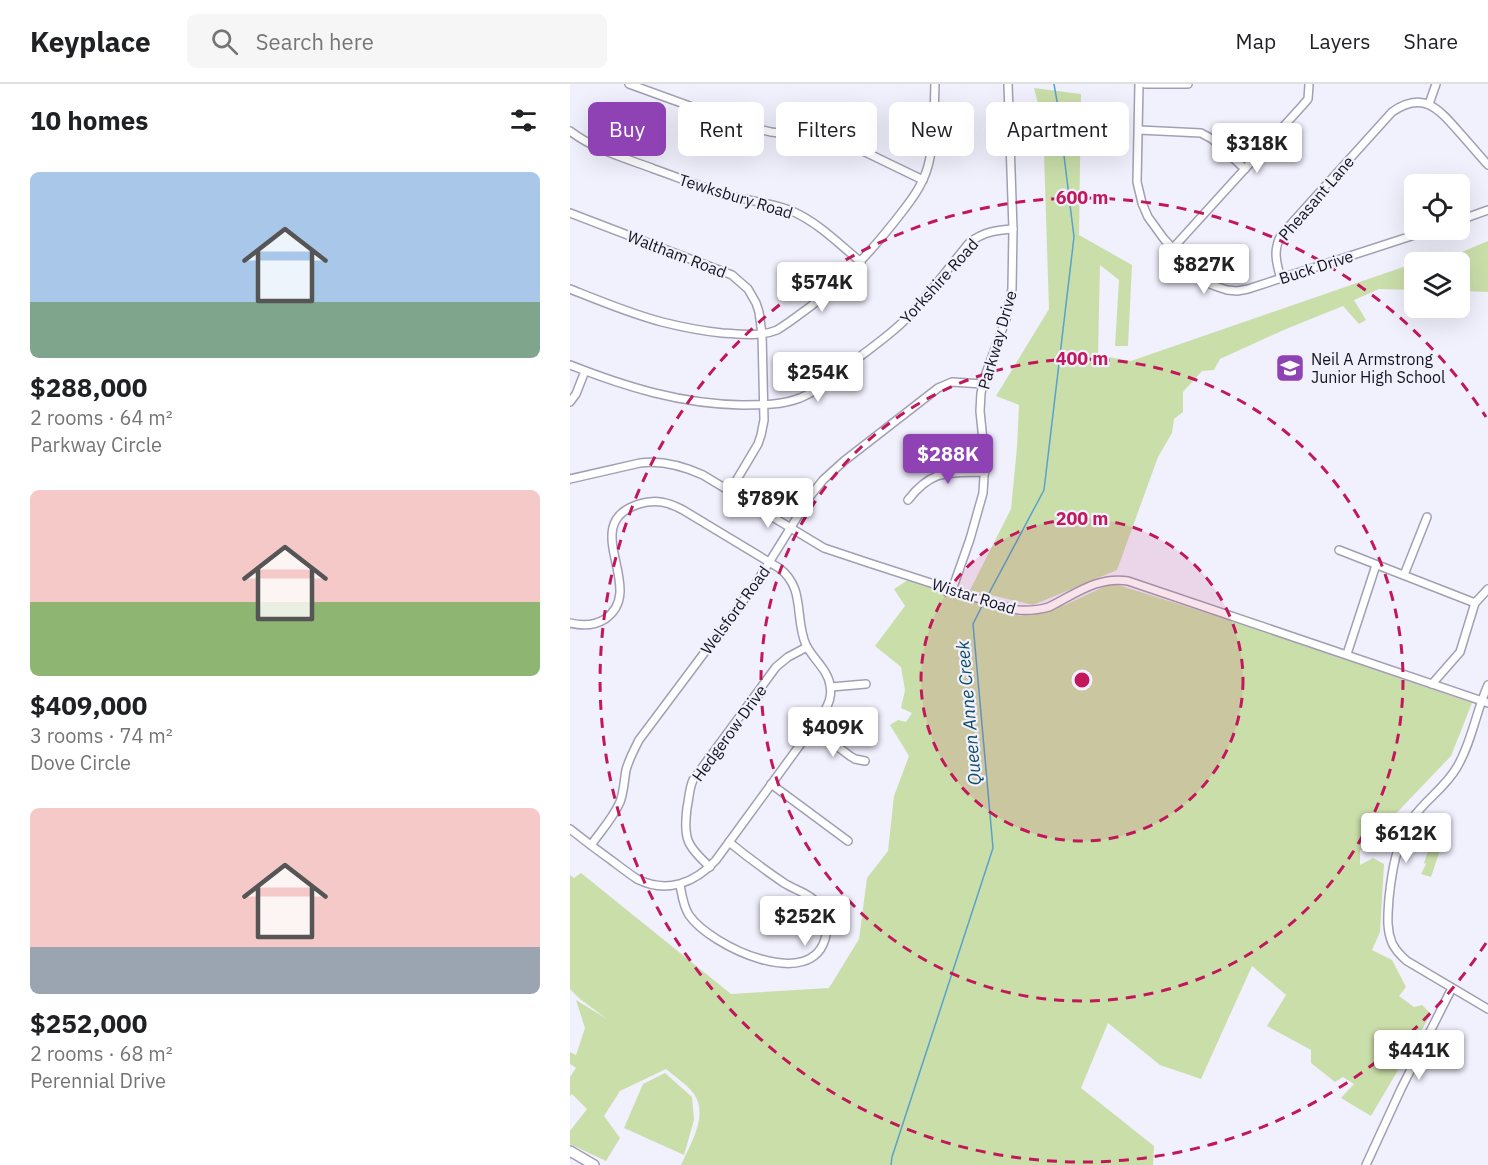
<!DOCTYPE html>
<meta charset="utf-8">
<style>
:root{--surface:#fff;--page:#f6f6f6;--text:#202124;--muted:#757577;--line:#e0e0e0;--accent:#8f42b3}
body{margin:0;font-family:"IBM Plex Sans",sans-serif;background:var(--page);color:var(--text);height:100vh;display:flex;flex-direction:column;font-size:22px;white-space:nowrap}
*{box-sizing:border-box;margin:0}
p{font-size:20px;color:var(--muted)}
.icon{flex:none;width:33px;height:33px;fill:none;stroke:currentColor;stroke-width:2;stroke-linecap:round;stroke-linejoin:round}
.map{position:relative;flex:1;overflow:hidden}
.side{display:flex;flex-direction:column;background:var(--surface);width:570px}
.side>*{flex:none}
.banner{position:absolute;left:18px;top:18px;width:570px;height:54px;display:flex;gap:12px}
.buttons{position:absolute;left:834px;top:90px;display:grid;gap:12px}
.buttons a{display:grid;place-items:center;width:66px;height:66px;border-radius:9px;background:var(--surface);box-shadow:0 6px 24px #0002;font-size:30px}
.price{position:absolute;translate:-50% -51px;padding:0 14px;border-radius:6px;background:#fff;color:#222;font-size:20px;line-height:39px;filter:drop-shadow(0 2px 3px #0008)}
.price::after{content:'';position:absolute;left:50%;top:36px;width:18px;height:14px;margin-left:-9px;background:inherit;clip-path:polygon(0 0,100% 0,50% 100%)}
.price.current{background:var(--accent);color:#fff}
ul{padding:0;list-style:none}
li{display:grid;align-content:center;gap:12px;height:318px;padding:0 30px}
li span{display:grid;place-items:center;height:186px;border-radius:9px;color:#555}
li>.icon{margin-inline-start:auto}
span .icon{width:108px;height:108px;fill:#fffc;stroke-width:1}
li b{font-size:26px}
h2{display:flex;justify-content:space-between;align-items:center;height:72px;padding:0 30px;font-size:26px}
.tag{padding:0 21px;border-radius:9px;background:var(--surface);box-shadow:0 6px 24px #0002;font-size:21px;line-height:54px}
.tag.current{background:var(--accent);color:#fff}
header{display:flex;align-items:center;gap:36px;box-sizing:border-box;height:84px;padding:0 30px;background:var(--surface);border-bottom:2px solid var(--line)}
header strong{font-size:28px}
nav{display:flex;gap:33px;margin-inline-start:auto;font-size:21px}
.search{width:420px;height:54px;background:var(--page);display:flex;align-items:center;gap:15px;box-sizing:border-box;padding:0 21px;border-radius:9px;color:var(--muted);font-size:22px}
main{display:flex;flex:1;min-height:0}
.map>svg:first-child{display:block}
.green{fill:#cadeaa}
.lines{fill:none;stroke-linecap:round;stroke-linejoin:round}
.stream{stroke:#58a2cb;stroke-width:1.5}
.street-casing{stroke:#a29fb4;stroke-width:10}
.secondary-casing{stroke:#a29fb4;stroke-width:12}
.street{stroke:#fff;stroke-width:7}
.secondary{stroke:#fff;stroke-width:9}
.ring{fill:none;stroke:#c2185b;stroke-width:3;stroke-dasharray:10 8}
.labels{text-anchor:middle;stroke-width:4.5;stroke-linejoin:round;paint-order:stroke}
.street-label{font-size:16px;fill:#15131b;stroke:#f1f0fd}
.poi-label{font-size:16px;fill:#15131b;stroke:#f1f0fd;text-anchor:start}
.water-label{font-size:18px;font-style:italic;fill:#0d4b67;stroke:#f1f0fd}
.centre{fill:#c2185b;stroke:#f1f0fd;stroke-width:3}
.ring-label{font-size:18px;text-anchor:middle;font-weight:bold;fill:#c2185b;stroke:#f1f0fd;stroke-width:4.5;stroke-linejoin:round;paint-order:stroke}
</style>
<header>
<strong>Keyplace</strong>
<div class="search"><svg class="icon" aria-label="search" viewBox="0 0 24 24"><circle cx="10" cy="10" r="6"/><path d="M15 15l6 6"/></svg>Search here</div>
<nav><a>Map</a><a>Layers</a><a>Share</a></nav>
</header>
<main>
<section class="side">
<h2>10 homes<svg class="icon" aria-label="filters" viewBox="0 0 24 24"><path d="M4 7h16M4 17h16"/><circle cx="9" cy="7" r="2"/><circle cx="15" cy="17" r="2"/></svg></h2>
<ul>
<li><span style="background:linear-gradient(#a9c7e8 70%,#7fa58c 0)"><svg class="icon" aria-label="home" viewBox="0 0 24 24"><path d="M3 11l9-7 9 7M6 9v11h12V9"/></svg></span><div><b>$288,000</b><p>2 rooms · 64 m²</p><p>Parkway Circle</p></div></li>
<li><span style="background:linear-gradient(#f6c9c9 60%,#8fb573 0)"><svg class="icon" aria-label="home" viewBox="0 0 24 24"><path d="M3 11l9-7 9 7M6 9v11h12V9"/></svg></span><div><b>$409,000</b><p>3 rooms · 74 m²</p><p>Dove Circle</p></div></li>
<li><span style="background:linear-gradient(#f6c9c9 75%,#9aa5b1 0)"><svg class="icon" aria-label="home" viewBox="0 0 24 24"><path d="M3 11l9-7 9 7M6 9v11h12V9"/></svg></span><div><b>$252,000</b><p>2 rooms · 68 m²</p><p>Perennial Drive</p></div></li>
</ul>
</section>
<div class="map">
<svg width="918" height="1081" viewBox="0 0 918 1081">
<rect width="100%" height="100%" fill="#f1f0fd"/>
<g class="green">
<polygon points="464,4 511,10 509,151 562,181 558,262 545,262 549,196 530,181 528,271 561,277 836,182 844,183 844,206 809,205 784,216 796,236 789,240 773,222 716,245 650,275 644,286 632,287 613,308 613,328 604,335 602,349 588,373 547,486 463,521 400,506 441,425 447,363 449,321 426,312 479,225 473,39"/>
<polygon points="918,157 918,208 890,207 890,178 868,178"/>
<path d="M338,496L450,532L495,521L542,499L675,541L902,619L881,672L790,767V781L803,774L814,780L810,848L802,866L822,876L836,903L829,912L844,923L852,921L861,930L801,1032L771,1014L784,1000L773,993L765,998L741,979V966L697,942L716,911L682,882L631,995L590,981L538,939L511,1004L584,1062L583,1081H111C120,1060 139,1032 124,1010C120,1003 103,991 96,985L50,1007L34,1032L50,1054L36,1077L0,1060V1047L17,1025L2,1010L0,1012V993L6,984L0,980V968L6,971L15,944L6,916L37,935L10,915L0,905V791L4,794L11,789L161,910L259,904L289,855L297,794L318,767L324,712L339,672L320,641L328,636L336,638L342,629L331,624L335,606L331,583L305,562L335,522L324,505Z"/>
<polygon points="861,758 871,763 861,793 851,790 856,780 854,779"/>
<polygon points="95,989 122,1013 124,1036 114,1071 54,1044 73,1000"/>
</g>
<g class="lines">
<g class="stream">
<polyline points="417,513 474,406 504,153 488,23 484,0"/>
<polyline points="321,1081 322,1073 423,764 403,540 413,520"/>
</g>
<g class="street-casing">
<g id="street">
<polyline points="59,0 172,41 201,48 249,54 275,60 293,67 353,96"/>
<polyline points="569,0 567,98 572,119 578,133 594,155 623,186 638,199 645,202 657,206 667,207 678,205 860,146"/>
<polyline points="575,0 618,0"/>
<polyline points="859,20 866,0"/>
<polyline points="569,46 631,49 642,55 675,85"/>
<path d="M0,47C25,66 55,74 84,85C110,94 135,105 162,112C183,118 205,119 224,128C250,140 270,161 291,178"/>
<polyline points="0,129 162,191 178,205 186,219 189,228 192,250 194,336 191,351 188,360 160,407"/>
<polyline points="890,136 918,126"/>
<polyline points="603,164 732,22 738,15 739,1"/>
<path d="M711,195C706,178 703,166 711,151L822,28C853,6 869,25 889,48C899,59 908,70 918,81"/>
<path d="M0,205C30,217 61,230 92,238C112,243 132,247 152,249C170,250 190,253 207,246C219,239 230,230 241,222C273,197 300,169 325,137C338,120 352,104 358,82C365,56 364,27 365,0"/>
<path d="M0,281C56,303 111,320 172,321C192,321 212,321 230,314C249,306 264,293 279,281C298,266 319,252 336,235C359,211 378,184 400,158C414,148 426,146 443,145"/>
<polyline points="0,318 6,310 15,287"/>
<path d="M0,395L70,379C92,376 113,382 133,391L254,464L299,479L438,524C452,528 464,527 479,523C505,510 528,492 558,497L918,619"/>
<path d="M338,416C363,384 379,389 415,388"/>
<polyline points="769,466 905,519"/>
<polyline points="834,491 857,433"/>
<polyline points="382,506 400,455 413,409 415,376 410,327 411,309 415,292 436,235 442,205 443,145 438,0"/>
<path d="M0,539C12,542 24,542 35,535C79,505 6,440 69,420C86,415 98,418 113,426L209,484C236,504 224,534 236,561C243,575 258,586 260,601C262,612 259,619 254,628L146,776C125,799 97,810 67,795C58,789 49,782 41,776C27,766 14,756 0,745"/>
<polyline points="777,570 806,481"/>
<polyline points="862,600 890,568 905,519 918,505"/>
<path d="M918,601C906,627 902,658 887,683C876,703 855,716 842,735C826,760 822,786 819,814C818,830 816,844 822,859C826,867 831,872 837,877L918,925"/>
<polyline points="261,603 296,600"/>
<polyline points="243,644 280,672 285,675 295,677"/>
<polyline points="201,700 278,757"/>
<path d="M21,761C31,747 43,734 50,718C54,707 54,697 56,686C59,675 64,666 69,656L185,501L241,411L253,396L274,377L368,304L382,298L413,300"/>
<path d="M140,783C117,762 113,755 117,724C119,715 119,705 123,696L206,583L218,573L237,563"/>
<path d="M110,801C112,811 113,822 119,831C140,862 244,911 256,851C259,840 256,829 249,821C241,810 225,806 214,799C195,786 176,772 159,758"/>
<polyline points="796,1081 831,1005 882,904"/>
</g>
</g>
<g class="secondary-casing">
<polyline id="secondary" points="0,1067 24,1081"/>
</g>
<use href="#street" class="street"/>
<use href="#secondary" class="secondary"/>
</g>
<circle cx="512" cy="596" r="161" fill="#c2185b" fill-opacity=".12"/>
<g class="ring">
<circle cx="512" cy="596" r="161"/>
<circle cx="512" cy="596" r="321"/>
<path d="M916 859A482 482 0 1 1 916 333"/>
</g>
<defs>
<g id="school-square" transform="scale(1.5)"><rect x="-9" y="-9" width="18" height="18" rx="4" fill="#8f42b3" stroke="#f1f0fd"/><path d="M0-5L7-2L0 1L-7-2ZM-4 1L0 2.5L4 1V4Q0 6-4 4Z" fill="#fff"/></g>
</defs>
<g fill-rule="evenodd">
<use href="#school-square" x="720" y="284"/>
</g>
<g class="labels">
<g class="street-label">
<text transform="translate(166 112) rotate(17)" y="6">Tewksbury Road</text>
<text transform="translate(746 114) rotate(-49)" y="6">Pheasant Lane</text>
<text transform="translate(107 170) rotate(21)" y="6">Waltham Road</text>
<text transform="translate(746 183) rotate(-18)" y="6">Buck Drive</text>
<text transform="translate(369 197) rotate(-48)" y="6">Yorkshire Road</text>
<text transform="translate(427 256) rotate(-74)" y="6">Parkway Drive</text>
<text transform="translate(404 512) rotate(17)" y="6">Wistar Road</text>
<text transform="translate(165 526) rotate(-54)" y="6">Welsford Road</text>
<text transform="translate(159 649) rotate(-54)" y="6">Hedgerow Drive</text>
</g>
<g class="poi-label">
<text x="741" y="281">Neil A Armstrong<tspan x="741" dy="18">Junior High School</tspan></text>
</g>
<g class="water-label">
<text transform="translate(399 629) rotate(-95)" y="6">Queen Anne Creek</text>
</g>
</g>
<circle cx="512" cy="596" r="9" class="centre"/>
<g class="ring-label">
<text x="512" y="120">600 m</text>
<text x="512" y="281">400 m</text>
<text x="512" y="441">200 m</text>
</g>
</svg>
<div class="buttons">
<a><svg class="icon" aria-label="locate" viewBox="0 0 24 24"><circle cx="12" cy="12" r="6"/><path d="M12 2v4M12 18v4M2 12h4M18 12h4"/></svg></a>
<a><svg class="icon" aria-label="layers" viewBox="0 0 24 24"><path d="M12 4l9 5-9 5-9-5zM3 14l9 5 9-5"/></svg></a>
</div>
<b class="price" style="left:687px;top:90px">$318K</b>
<b class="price" style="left:634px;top:211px">$827K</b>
<b class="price" style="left:252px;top:229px">$574K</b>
<b class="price" style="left:248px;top:319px">$254K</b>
<b class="price current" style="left:378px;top:401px">$288K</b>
<b class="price" style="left:198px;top:445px">$789K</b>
<b class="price" style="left:263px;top:674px">$409K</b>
<b class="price" style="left:836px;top:780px">$612K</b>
<b class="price" style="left:235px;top:863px">$252K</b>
<b class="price" style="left:849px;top:997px">$441K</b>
<div class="banner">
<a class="tag current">Buy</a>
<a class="tag">Rent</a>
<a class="tag">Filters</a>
<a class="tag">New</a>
<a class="tag">Apartment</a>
</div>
</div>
</main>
